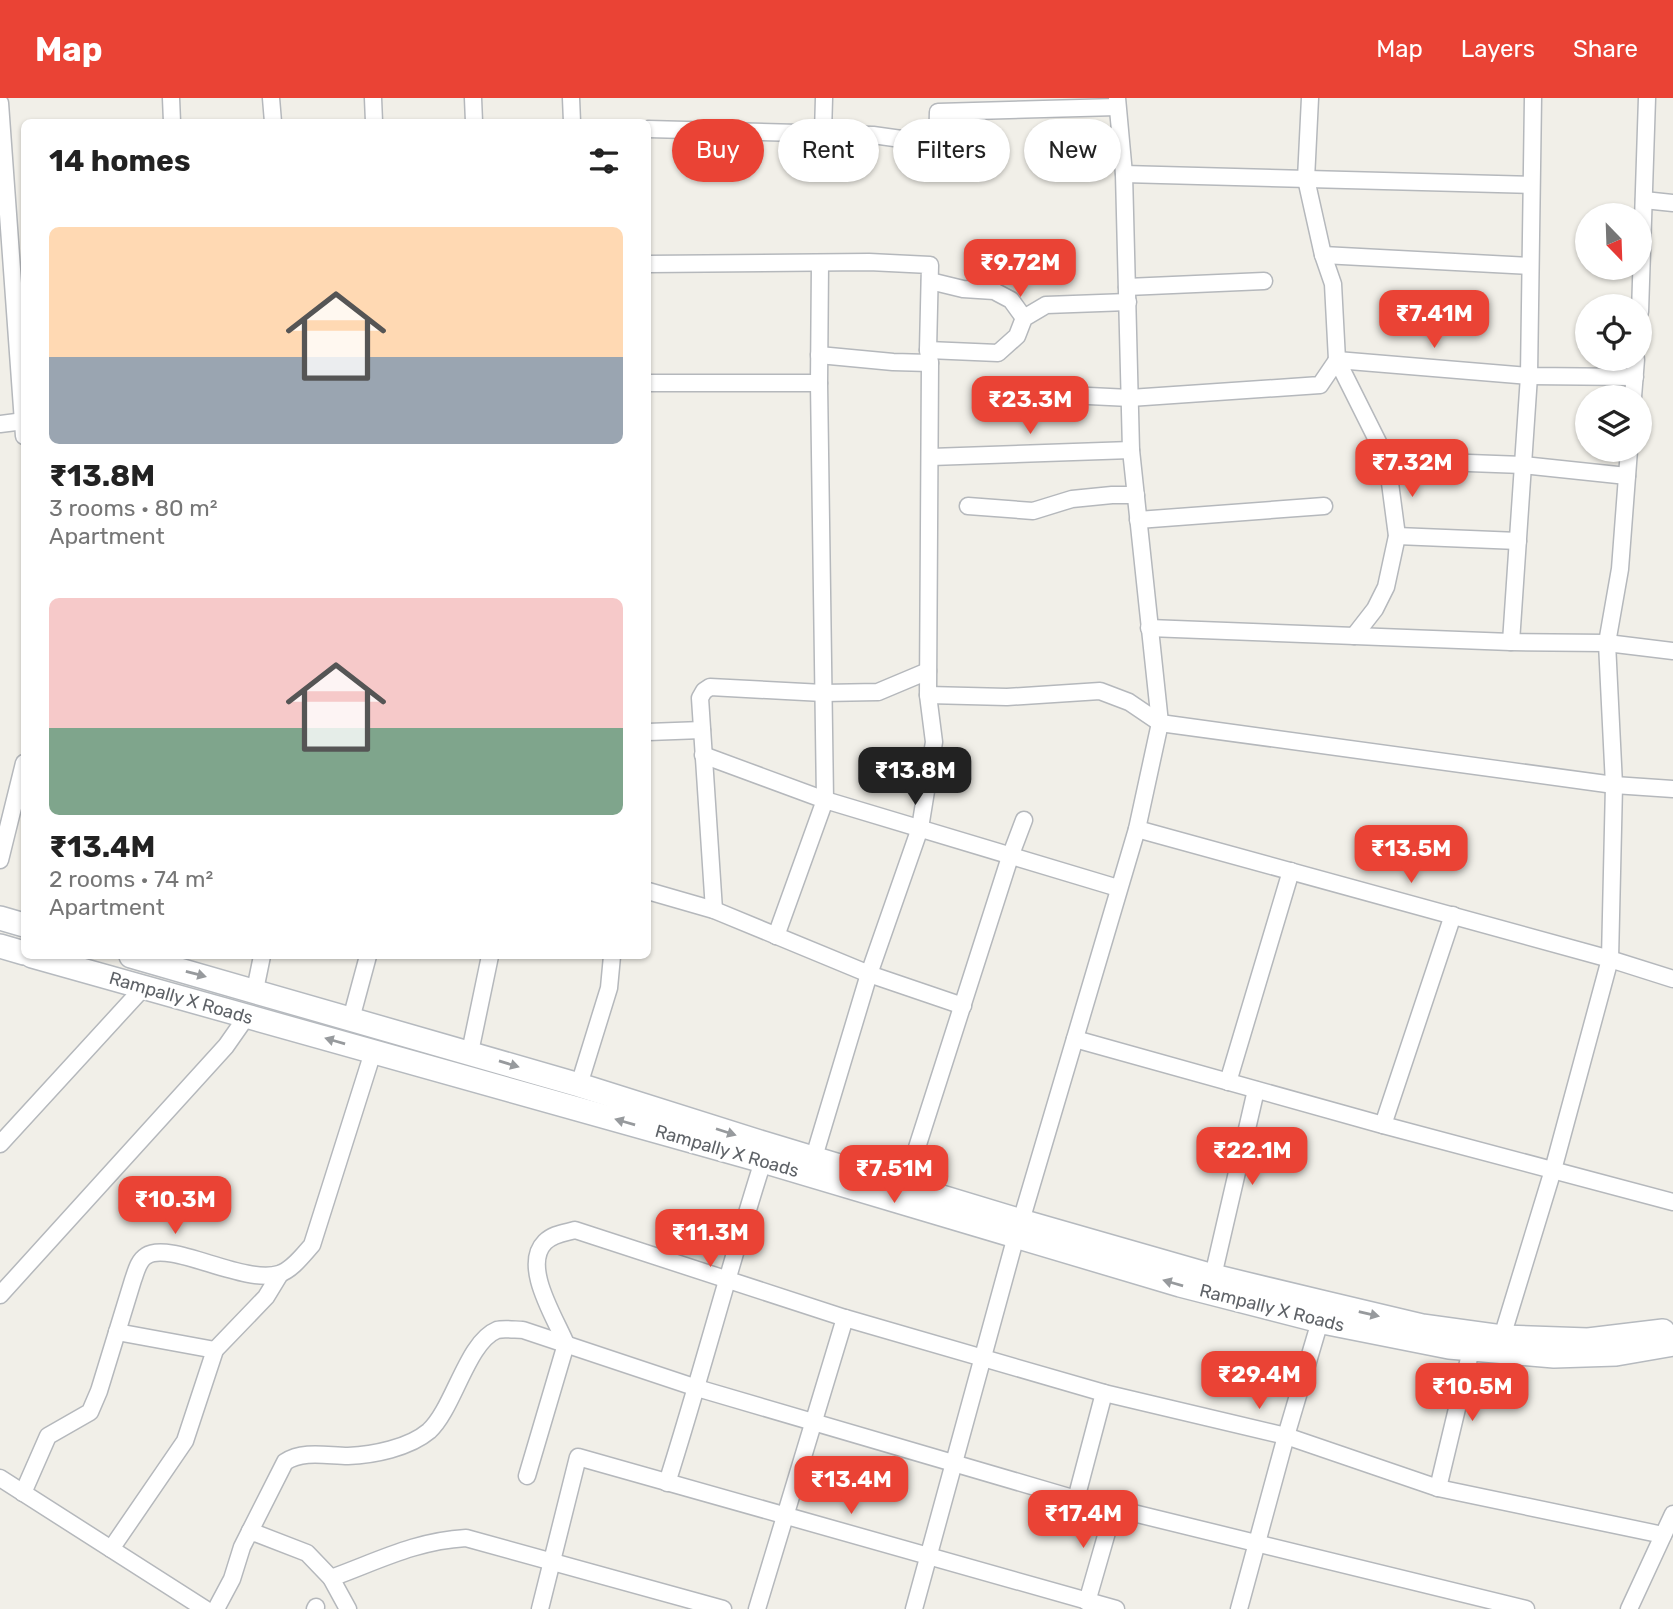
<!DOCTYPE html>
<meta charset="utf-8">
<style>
:root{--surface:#fff;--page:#f6f6f6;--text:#222;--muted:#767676;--accent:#ea4335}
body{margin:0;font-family:Rubik,sans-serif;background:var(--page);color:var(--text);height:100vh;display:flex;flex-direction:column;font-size:26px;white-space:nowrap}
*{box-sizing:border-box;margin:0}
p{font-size:23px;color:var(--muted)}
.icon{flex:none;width:38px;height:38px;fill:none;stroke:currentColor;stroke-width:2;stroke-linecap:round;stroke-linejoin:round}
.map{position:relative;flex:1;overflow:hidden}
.drawer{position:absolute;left:21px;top:21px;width:630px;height:840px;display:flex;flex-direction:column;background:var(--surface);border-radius:10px;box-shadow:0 2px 5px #0004}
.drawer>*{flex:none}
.top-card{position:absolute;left:672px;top:21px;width:665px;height:63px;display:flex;gap:14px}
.needle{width:46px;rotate:157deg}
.buttons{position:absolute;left:1575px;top:105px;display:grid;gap:14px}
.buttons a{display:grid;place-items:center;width:77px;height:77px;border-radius:50%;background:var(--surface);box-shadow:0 2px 5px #0004;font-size:35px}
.price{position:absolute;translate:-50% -60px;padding:0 16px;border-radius:14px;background:var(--accent);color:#fff;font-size:23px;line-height:46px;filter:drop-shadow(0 2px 4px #0008)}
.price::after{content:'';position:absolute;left:50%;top:42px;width:21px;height:16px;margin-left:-10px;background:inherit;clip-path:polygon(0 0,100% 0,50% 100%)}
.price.on{background:#222;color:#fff}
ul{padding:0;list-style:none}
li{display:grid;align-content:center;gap:14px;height:371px;padding:0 28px}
li span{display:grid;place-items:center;height:217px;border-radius:10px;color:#555}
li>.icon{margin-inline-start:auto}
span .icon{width:126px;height:126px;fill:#fffc;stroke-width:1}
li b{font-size:30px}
h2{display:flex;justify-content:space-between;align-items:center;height:84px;padding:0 28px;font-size:30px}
.chip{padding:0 24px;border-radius:32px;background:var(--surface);box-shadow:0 2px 5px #0004;font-size:24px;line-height:63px}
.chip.on{background:var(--accent);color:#fff}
header{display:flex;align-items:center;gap:42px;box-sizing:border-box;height:98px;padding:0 35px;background:var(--accent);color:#fff}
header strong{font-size:33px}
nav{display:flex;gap:38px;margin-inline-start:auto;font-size:24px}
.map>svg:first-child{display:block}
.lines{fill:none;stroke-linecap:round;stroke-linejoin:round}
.minor-casing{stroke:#b5b8bc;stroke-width:19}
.secondary-casing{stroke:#b6babf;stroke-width:26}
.minor{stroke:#fff;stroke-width:16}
.secondary{stroke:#fff;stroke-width:23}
.oneway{fill:#979a9d}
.labels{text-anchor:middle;stroke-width:5;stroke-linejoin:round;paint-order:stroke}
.street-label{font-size:18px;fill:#5f6368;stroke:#fff}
</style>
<header>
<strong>Map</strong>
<nav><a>Map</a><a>Layers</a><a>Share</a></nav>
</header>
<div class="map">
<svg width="1673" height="1511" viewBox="0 0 1673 1511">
<rect width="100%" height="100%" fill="#f1efe8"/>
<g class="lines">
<g class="minor-casing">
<g id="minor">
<polyline points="171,0 172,24"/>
<polyline points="271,0 273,24"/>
<polyline points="373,0 374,24"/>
<polyline points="473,0 474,24"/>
<polyline points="571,0 572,24"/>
<polyline points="1310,0 1306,81 1323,157 1333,186 1337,262 1387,362 1397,438 1386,489 1375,511 1354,538"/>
<polyline points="0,5 24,338"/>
<polyline points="648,31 873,37 937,46 938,14 1117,9"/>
<polyline points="823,35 824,0"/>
<polyline points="1124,76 1531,87"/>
<polyline points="1644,102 1673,105"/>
<polyline points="1323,157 1530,168"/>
<polyline points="648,166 869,164 930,167 928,252 930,265 928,597 934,644 920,730 869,876 814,1059"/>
<polyline points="930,183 963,191 994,193 1011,202 1024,220"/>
<polyline points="1127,189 1264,183"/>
<polyline points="1640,214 1647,0"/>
<polyline points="928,252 998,255 1017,238 1024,220 1046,207 1128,204"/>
<polyline points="819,257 893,264 930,265"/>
<polyline points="1337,262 1529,278 1635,279"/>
<polyline points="648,285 819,285"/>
<polyline points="1048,296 1130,300 1320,287 1337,262"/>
<polyline points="1633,299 1636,261"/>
<polyline points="0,326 24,323"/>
<polyline points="931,359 1131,352"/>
<polyline points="1387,362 1523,367 1627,378"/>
<polyline points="968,408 1033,413 1072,401 1112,397 1136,397"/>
<polyline points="1138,422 1324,408"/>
<polyline points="1397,438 1518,443"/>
<polyline points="1149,530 1511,544 1607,545 1673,553"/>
<polyline points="1511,544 1529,278 1533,0"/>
<polyline points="928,597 1007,599 1100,593 1129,604 1160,625 1614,687 1673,691"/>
<polyline points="648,634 702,632"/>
<polyline points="703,657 825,702 1118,790"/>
<polyline points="1137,731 1610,861 1673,881"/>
<polyline points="0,762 24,665"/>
<polyline points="648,793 714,812 869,876 963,908"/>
<polyline points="714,812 700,600 704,593 710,589 823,595 878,594 928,573"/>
<polyline points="776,838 825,702 819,285 820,165"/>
<polyline points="255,892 262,858"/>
<polyline points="351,921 368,858"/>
<polyline points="1075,941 1383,1027 1673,1104"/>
<polyline points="470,954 490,858"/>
<polyline points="1228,984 1291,773"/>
<polyline points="579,987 609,890 612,858"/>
<polyline points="1383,1027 1453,817"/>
<polyline points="0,1046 144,889"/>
<polyline points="905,1087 1010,759 1024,722"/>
<polyline points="1021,1123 1137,731 1160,625 1131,352 1124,76 1117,0"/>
<polyline points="1213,1178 1256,992"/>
<polyline points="0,1197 226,948 247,918"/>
<polyline points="117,1234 215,1252"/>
<polyline points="1502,1239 1553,1072 1610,861 1614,687 1607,545 1620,471 1629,352"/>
<path d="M527,1378L566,1246C556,1221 521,1168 545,1144C553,1136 564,1135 575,1132L845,1220L1104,1295L1286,1338L1438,1390L1663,1437"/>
<polyline points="0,1380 205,1511"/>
<path d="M667,1385C701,1278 729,1170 763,1063"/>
<polyline points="1438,1390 1471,1252"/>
<path d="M23,1395L48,1338L90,1314L99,1293L133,1182C136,1174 138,1163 146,1158C170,1142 243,1187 279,1176C292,1172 303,1157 312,1147L373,954"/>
<polyline points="1076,1401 1104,1295"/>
<polyline points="250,1433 307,1455 331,1480 348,1511"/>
<polyline points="111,1451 185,1343 215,1252 266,1199 280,1176"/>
<path d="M331,1480C378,1463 415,1443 466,1440L723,1511"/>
<polyline points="1087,1504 1114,1410"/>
<path d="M216,1511L232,1481L242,1449L285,1364C303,1352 328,1358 348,1358C373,1357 409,1350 429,1333C454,1310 467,1244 497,1232C504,1230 516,1232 523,1232L697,1290L1076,1401L1526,1511"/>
<polyline points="315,1511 316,1509"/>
<polyline points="540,1511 578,1359 1116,1511"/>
<polyline points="757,1511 845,1220"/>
<polyline points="914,1511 1016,1138"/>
<polyline points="1239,1511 1286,1338 1320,1223"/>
<polyline points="1629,1511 1673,1416"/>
</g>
</g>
<g class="secondary-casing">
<g id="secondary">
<polyline points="0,820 24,827"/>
<polyline points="0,848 24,855"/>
<polyline points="32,858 763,1063 1180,1187 1328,1225 1449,1249 1554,1258 1616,1256 1673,1246"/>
<polyline points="131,858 579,987 763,1045 1021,1123 1213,1178 1325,1205 1422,1228 1502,1239 1588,1242 1663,1233"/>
</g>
</g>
<use href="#minor" class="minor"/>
<use href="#secondary" class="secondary"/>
</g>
<defs><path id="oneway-solid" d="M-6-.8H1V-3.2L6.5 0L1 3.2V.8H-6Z" transform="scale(1.75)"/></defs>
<g class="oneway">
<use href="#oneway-solid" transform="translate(196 876) rotate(15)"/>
<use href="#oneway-solid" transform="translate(335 943) rotate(-164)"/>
<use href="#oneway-solid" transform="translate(509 966) rotate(17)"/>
<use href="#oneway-solid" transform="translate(625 1024) rotate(-164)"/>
<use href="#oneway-solid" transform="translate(726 1034) rotate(18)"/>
<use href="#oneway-solid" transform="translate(1173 1185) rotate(-164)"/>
<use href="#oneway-solid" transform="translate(1369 1216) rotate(13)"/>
</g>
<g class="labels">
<g class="street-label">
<text transform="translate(181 900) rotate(16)" y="6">Rampally X Roads</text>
<text transform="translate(727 1053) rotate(16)" y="6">Rampally X Roads</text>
<text transform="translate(1272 1210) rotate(14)" y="6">Rampally X Roads</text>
</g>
</g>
</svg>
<div class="buttons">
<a><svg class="needle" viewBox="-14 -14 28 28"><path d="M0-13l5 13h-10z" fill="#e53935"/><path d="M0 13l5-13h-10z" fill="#767676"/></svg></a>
<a><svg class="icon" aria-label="locate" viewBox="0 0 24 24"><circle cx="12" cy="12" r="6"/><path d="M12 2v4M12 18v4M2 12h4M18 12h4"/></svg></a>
<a><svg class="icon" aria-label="layers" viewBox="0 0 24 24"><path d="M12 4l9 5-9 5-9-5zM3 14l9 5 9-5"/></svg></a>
</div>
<b class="price" style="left:1020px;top:201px">₹9.72M</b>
<b class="price" style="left:1434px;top:252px">₹7.41M</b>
<b class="price" style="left:1030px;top:338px">₹23.3M</b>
<b class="price" style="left:1412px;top:401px">₹7.32M</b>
<b class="price on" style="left:915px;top:709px">₹13.8M</b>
<b class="price" style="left:1411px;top:787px">₹13.5M</b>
<b class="price" style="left:1252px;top:1089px">₹22.1M</b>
<b class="price" style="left:894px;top:1107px">₹7.51M</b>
<b class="price" style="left:175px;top:1138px">₹10.3M</b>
<b class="price" style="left:710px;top:1171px">₹11.3M</b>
<b class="price" style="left:1259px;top:1313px">₹29.4M</b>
<b class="price" style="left:1472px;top:1325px">₹10.5M</b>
<b class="price" style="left:851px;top:1418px">₹13.4M</b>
<b class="price" style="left:1083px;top:1452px">₹17.4M</b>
<div class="top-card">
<a class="chip on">Buy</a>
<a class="chip">Rent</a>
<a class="chip">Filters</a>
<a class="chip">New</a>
</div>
<section class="drawer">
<h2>14 homes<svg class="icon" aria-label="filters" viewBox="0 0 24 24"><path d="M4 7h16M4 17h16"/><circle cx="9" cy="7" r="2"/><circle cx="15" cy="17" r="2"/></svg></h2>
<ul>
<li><span style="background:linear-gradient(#ffd9b3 60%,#9aa5b1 0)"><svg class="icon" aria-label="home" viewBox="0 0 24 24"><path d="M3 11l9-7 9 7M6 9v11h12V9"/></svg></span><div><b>₹13.8M</b><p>3 rooms · 80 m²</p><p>Apartment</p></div></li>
<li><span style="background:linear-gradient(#f6c9c9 60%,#7fa58c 0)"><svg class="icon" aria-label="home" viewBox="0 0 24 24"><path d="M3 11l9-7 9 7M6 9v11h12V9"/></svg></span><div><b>₹13.4M</b><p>2 rooms · 74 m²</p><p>Apartment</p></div></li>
</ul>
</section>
</div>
